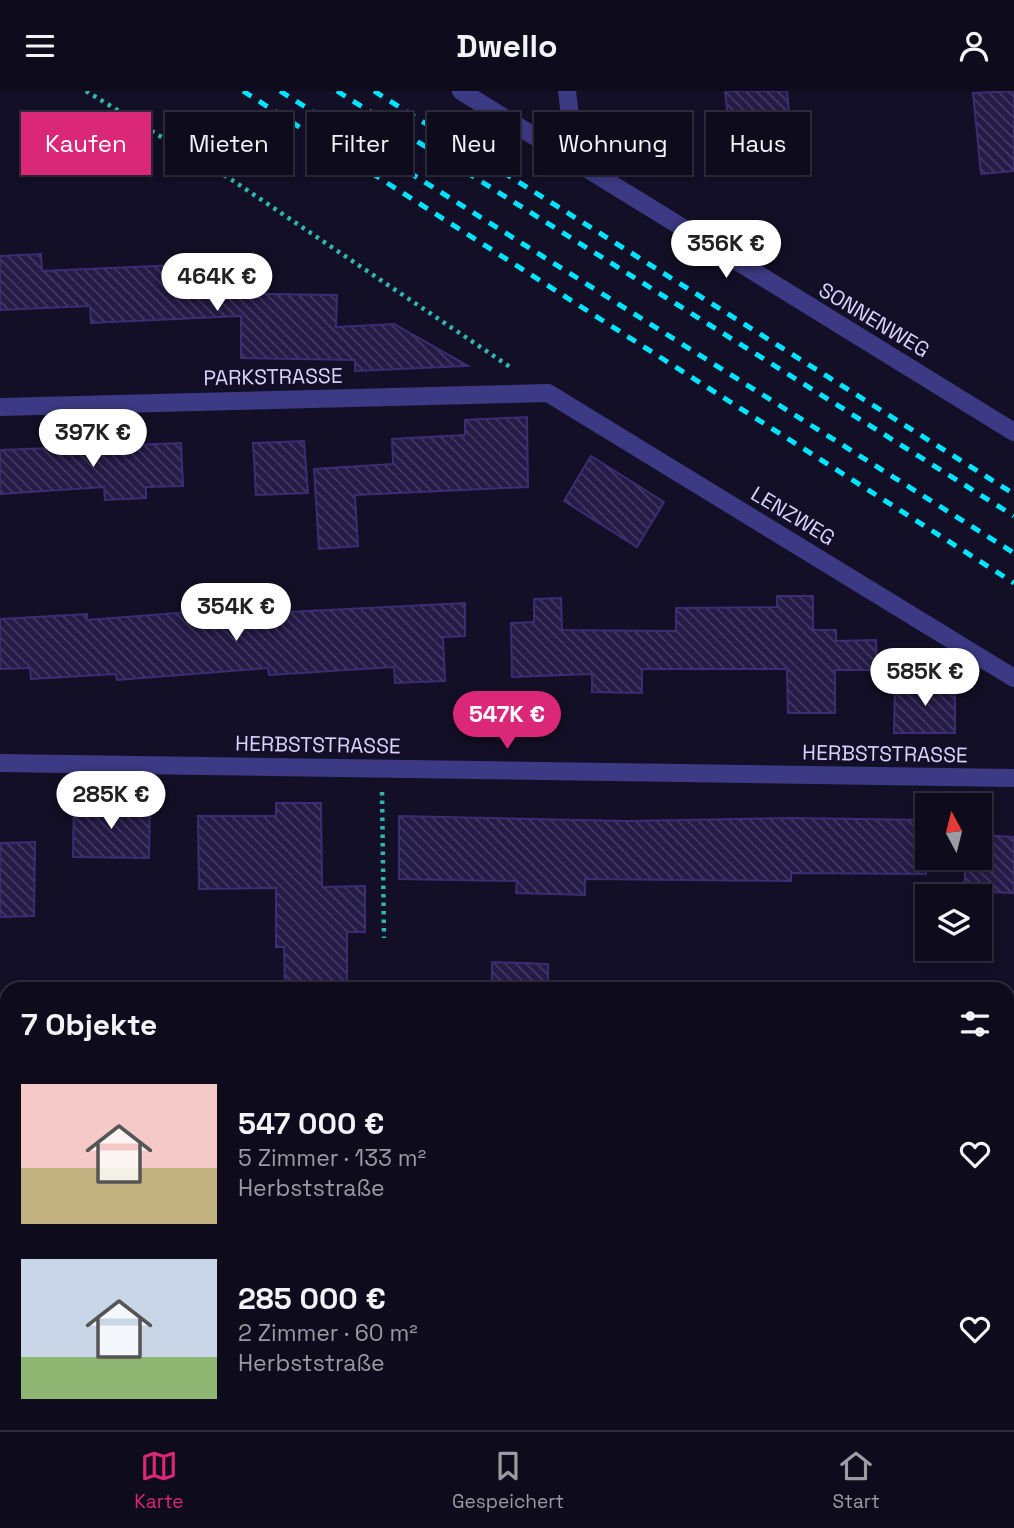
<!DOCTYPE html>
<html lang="de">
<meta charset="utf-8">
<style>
:root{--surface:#0e0b1c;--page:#1c1929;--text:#f1f3f6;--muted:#9b9ba3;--line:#2e2b3b;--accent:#db2777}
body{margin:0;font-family:"Space Grotesk",sans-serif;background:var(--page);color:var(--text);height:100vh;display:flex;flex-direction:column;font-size:26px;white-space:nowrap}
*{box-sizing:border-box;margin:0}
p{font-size:23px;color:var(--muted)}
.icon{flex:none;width:38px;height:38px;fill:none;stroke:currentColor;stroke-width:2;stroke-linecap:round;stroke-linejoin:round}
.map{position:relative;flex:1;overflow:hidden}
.sheet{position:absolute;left:0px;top:891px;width:1015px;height:450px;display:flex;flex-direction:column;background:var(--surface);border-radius:21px 21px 0 0;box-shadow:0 4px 10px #0003,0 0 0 2px var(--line)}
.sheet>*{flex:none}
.banner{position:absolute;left:21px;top:21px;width:973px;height:63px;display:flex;gap:14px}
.needle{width:46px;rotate:353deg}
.tools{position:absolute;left:915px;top:702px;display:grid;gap:14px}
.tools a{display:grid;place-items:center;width:77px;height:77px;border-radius:0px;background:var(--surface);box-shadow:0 4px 10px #0003,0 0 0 2px var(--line);font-size:35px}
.price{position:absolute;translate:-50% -60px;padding:0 16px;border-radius:24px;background:#fff;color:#222;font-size:23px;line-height:46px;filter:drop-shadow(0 2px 4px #0008)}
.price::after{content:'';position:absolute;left:50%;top:42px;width:21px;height:16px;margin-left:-10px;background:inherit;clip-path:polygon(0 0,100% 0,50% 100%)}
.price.active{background:var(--accent);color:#fff}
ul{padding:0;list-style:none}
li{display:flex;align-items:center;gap:21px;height:175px;padding:0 21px}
li span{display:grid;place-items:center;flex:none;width:196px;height:140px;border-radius:0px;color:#555}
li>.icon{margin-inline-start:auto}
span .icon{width:84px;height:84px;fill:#fffc;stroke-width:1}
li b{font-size:30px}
h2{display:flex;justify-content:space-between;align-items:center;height:84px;padding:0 21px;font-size:30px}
.tag{padding:0 24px;border-radius:0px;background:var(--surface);box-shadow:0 4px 10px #0003,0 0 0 2px var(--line);font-size:24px;line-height:63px}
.tag.active{background:var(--accent);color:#fff}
header{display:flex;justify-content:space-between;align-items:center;height:91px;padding:0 21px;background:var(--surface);font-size:32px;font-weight:700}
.dock{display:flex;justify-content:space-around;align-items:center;height:98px;border-top:2px solid var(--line);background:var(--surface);font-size:19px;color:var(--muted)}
.dock a{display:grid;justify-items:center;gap:4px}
.dock .active{color:var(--accent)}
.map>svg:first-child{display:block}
.building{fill:url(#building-back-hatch);stroke:#3b2d73;stroke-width:2}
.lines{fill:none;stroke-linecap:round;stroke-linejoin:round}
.path{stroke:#2fb8b0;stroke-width:4.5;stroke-dasharray:3.5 5;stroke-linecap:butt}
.minor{stroke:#3d3a85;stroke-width:18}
.rail{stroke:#00e5ff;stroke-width:5;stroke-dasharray:10 9;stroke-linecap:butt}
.labels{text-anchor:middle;stroke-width:5;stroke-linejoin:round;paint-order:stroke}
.street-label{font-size:21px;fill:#d9d4ff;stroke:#130f26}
</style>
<header><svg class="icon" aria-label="menu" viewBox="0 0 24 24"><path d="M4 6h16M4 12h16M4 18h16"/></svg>Dwello<svg class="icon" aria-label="person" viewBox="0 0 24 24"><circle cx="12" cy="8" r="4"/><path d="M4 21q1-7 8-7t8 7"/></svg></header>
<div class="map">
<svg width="1014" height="1339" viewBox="0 0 1014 1339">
<defs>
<pattern id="building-back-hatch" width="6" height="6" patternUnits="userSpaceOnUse" patternTransform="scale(1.75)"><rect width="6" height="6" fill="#241b47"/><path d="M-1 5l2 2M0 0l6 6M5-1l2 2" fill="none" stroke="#433b63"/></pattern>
</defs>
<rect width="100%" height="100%" fill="#130f26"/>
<g class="building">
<polygon points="725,0 787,0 791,41 730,47"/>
<polygon points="1014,0 1014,80 981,83 973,2"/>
<polygon points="41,163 42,180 200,173 201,202 337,204 336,236 394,233 468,275 355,280 355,269 241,267 241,225 91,232 90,215 0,219 0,165"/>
<polygon points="527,326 528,396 355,404 358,455 319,458 314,378 393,373 392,348 465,344 465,329"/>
<polygon points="304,350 308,402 256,404 253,352"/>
<polygon points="181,352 183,395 146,396 146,407 105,409 104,396 0,403 0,359"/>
<polygon points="591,365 664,411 637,456 564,410"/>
<polygon points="777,505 813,505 813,539 836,539 836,550 876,549 877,579 835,579 835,622 788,622 787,578 642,578 642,602 592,601 592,583 512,586 511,532 534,531 534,508 561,507 562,539 676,540 676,517 777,516"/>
<polygon points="465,512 465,545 443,546 445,590 395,592 394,576 269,584 268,577 117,589 116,583 31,588 30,577 0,578 0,528 87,523 87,529 228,518 228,524"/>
<polygon points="895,591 955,591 955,642 894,642"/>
<polygon points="74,712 150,713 149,767 73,766"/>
<polygon points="276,712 321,712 322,796 365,795 365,841 347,841 347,898 285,898 284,856 276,856 276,797 199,798 198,725 276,725"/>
<polygon points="399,725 627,730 791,727 927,729 926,783 791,782 791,790 585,788 585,804 516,802 517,790 399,788"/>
<polygon points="980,744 1014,746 1014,802 964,800 966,766 980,766"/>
<polygon points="35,751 34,825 0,826 0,752"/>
<polygon points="492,871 548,873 548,898 492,898"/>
</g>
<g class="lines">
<g class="path">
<polyline points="86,0 232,89 513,278"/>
<polyline points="382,701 384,847"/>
</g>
<g class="minor">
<polyline points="461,0 1014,341"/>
<polyline points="560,61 572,42 567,0"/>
<polyline points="0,316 548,302 1014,587"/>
<polyline points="0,672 1014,687"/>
<polyline points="0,1033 7,1033"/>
<polyline points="1008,1039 1014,1039"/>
<polyline points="797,1334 797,1339"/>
<polyline points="146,1339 146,1334"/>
<polyline points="459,1339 459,1334"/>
</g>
<g class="rail">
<polyline points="243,0 1014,492"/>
<polyline points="280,0 1014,462"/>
<polyline points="337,0 1014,425"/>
<polyline points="374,0 1014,403"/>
</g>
</g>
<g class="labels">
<g class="street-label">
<text transform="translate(874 229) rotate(31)" y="7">SONNENWEG</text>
<text transform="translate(273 286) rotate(-1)" y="7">PARKSTRASSE</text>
<text transform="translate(793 425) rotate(31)" y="7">LENZWEG</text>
<text transform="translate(318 654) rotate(1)" y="7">HERBSTSTRASSE</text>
<text transform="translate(885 663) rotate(1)" y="7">HERBSTSTRASSE</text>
</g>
</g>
</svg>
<div class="tools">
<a><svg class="needle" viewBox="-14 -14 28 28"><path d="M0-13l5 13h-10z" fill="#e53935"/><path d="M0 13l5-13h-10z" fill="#9b9ba3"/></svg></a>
<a><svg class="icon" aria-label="layers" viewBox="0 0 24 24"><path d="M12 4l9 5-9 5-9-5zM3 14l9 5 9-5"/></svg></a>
</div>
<b class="price" style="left:726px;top:189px">356K €</b>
<b class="price" style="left:217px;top:222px">464K €</b>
<b class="price" style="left:93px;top:378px">397K €</b>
<b class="price" style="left:236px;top:552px">354K €</b>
<b class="price" style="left:925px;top:617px">585K €</b>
<b class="price active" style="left:507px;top:660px">547K €</b>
<b class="price" style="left:111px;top:740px">285K €</b>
<div class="banner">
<a class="tag active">Kaufen</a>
<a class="tag">Mieten</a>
<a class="tag">Filter</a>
<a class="tag">Neu</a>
<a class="tag">Wohnung</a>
<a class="tag">Haus</a>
</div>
<section class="sheet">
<h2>7 Objekte<svg class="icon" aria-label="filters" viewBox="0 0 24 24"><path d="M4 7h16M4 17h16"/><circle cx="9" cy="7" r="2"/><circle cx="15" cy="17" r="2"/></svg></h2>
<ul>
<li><span style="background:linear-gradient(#f6c9c9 60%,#c2b280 0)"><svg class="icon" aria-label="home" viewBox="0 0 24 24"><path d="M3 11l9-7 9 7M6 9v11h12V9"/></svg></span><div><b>547 000 €</b><p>5 Zimmer · 133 m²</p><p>Herbststraße</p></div><svg class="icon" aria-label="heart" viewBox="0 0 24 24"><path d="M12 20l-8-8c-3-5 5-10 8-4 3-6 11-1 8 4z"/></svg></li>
<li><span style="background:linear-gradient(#c9d6e8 70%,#8fb573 0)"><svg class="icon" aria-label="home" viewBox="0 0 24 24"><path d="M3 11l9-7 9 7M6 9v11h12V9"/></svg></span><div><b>285 000 €</b><p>2 Zimmer · 60 m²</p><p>Herbststraße</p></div><svg class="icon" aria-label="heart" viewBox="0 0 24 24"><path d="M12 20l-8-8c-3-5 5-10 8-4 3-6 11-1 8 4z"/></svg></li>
</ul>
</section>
</div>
<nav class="dock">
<a class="active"><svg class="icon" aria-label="map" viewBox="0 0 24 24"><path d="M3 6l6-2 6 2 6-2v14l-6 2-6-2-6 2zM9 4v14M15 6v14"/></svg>Karte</a>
<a><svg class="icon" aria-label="saved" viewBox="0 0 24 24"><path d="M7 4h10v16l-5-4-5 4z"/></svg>Gespeichert</a>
<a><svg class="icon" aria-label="home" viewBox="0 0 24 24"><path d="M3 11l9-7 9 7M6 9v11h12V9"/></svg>Start</a>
</nav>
